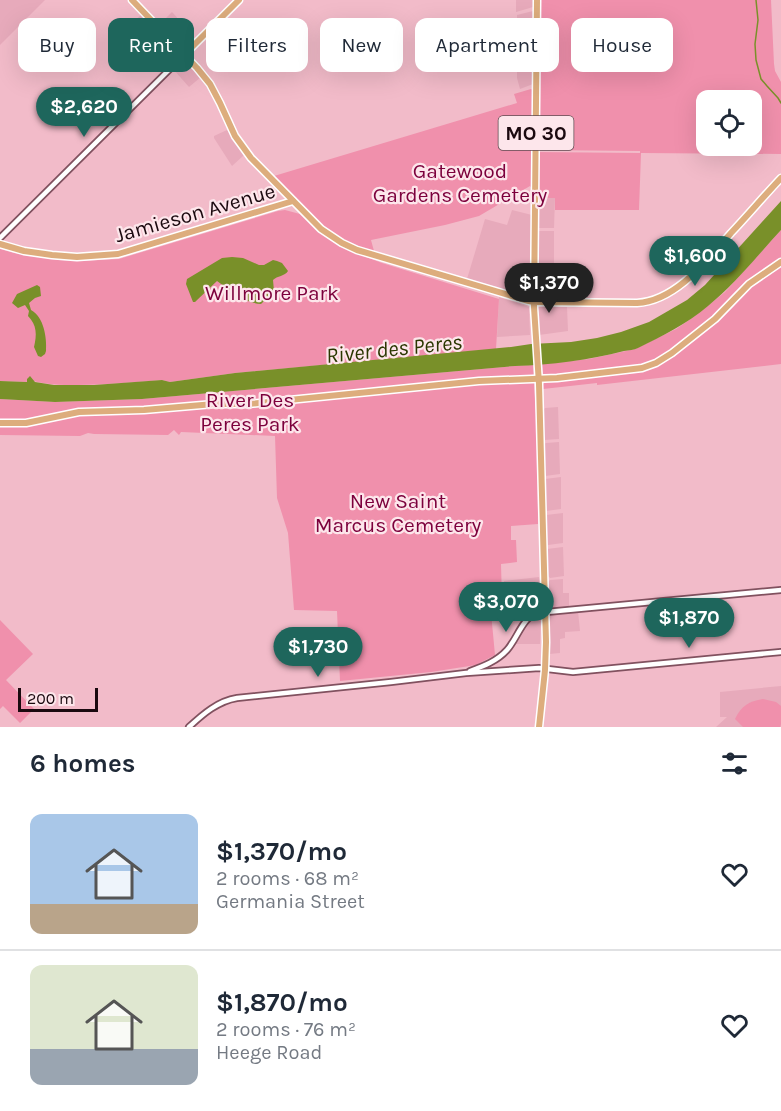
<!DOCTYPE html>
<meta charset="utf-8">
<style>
:root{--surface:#fff;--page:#f6f6f7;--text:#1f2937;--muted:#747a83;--line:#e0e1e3;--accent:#1e665c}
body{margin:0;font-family:Karla,sans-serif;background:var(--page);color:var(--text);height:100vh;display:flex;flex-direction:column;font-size:22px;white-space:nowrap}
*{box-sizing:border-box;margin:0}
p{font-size:20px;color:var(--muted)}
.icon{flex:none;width:33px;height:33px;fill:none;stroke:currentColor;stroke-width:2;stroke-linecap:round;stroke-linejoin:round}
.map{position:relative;height:727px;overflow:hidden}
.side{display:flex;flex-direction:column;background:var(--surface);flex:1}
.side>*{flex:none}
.banner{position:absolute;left:18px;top:18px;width:746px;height:54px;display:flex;gap:12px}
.fabs{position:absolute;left:696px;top:90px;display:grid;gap:12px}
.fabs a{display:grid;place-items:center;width:66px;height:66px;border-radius:12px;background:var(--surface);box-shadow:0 6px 24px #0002;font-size:30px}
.scale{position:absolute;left:18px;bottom:15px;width:80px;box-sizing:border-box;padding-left:6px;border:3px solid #1b090f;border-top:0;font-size:16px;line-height:21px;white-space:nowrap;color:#1b090f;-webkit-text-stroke:4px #fde6eb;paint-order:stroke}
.price{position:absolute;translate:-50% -51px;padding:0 14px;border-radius:21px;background:var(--accent);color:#fff;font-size:20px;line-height:39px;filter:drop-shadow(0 2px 3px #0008)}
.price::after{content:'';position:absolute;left:50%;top:36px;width:18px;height:14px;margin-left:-9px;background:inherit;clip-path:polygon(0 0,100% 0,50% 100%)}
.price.current{background:#222;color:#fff}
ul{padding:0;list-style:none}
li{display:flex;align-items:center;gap:18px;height:150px;padding:0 30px}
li+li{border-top:2px solid var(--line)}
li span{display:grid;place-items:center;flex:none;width:168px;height:120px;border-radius:12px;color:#555}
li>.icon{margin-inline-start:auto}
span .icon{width:72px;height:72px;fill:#fffc;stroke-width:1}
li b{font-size:26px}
h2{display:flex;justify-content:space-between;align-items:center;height:72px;padding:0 30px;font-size:26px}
.tag{padding:0 21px;border-radius:12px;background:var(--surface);box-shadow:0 6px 24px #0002;font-size:21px;line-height:54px}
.tag.current{background:var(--accent);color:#fff}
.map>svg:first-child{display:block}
.built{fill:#e7aabb}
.green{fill:#f090ac;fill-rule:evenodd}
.water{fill:#799029}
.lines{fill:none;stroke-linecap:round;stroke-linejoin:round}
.stream{stroke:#799029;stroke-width:1.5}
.minor-casing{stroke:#81515f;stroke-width:8}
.major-casing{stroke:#fff;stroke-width:9}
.minor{stroke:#fff;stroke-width:4.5}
.major{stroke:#ddad7d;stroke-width:6}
.labels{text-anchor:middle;stroke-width:4.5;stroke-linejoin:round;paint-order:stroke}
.shield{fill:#fde6eb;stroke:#5f4b51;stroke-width:1.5}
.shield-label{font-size:20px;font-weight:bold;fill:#1b090f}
.park-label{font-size:21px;fill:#7c003c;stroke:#fde6eb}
.street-label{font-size:21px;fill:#1b090f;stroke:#fde6eb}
.water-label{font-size:22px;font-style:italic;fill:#2a3600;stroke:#fde6eb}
</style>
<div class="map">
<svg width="781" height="727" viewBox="0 0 781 727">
<rect width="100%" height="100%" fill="#f2bbc9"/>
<g class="built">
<polygon points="0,0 45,0 0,45"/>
<polygon points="516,0 534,0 534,5 533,7 516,12"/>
<polygon points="533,11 534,49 532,51 517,55 517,15"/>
<polygon points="172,12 181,22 169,33 160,24"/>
<polygon points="141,15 178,52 178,55 168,64 130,25"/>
<polygon points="531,54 533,55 533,84 520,89 517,78 517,58"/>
<polygon points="184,60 201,77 189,87 173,69"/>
<polygon points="227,130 244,155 232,166 214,138 214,136"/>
<polygon points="539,198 555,198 554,228 539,228 538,226"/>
<polygon points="512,210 532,215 530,275 514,275 510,291 467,279 485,219 507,225"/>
<polygon points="539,231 554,231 554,263 538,263"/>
<polygon points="540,266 571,266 571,281 567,281 567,298 538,296 538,267"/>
<polygon points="499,297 529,307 530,335 497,337"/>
<polygon points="540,306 567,307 568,331 539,335 538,308"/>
<polygon points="558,407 559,439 544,440 543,410 545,408"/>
<polygon points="559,442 560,474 545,476 544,444 546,443"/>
<polygon points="561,477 561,509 546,511 545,479"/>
<polygon points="563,513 563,543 548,545 546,515"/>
<polygon points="563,547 564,576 550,578 548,576 547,549"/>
<polygon points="539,577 540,607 535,611 528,608 520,609 519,599 505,601 504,581"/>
<polygon points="563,579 563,593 569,593 569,609 551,610 549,608 548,582 550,580"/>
<polygon points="578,611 580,631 565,632 565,638 560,639 560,653 549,654 550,615"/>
<polygon points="535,616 541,617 540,644 516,644 531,620"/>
<polygon points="781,686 781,727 716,727 727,717 720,717 720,692"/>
</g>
<g class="green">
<path d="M541,0H771L774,64L775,71L781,82V154L641,153L639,210H555V198H539L530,186L479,216L445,225L371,240L374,251C364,248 355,246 347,242C318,227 296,199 274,176L517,103L514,94L531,89L533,90V152L640,153V151L539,150ZM706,100H752V146H706Z"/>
<path d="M285,210L300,214L320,232L348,250L382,263L499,299L496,349L235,373L170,382L162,380C134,382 106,385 78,385C60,385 44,385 27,379L28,382L0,381V249L14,253L57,260L82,261L119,259L278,211Z"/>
<polygon points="781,230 781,259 747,281 707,322 660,358 644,365 545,376 543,374 542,364 589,359 635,349 676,329 695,316 725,292"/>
<polygon points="781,265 781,364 597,385 597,383 543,389 543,384 545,382 634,373 654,367 671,357 719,319 755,282"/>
<polygon points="533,365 537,431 538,524 511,526 511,540 516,540 517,562 501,564 502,600 490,602 495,655 476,665 431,672 340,681 337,611 294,610 288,533 277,498 275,436 181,432 179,435 174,430 168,435 94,434 88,433 80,436 0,435 0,399 55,402 142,399 515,366"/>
<polygon points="0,620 33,654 6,680 34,709 20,723 3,706 0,709"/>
<path d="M763,699L776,702L781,706V724L780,727H743L735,719C741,706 749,701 763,699Z"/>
</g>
<g class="water">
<path d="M781,201V230C757,256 735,284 708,306C687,324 662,336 638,348C634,350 629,350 624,351C589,360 551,365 515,366L142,399L55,402L0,399V381L27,382V379L30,376L35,382L54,385H94L162,380L170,382L235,373L511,347L531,344L571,342L597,338L621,332L649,322L687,300L705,285Z"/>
<path d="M232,257L243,258L259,265H264L273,260L277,261L282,263L288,271C285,276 277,276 273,280L274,291L261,304C244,303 230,290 217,281L195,302H193L186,284L187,279L222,258Z"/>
<path d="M37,285L40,287L41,296L35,298L29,303L31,310C44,317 47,338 46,351L45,354L41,357L38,356L34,347C37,335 37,325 28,316L29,311L25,305L18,308L12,303L17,294Z"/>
</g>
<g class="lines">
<polyline class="stream" points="756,0 758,20 755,44 756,60 761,79 767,86 778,98 781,103"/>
<g class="minor-casing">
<g id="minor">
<polyline points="0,238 184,55"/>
<path d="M470,671C484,666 497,661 507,650C517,639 522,619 536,613L781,590"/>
<path d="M189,727C203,714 218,701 237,698L391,682L466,673L539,668L573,672L781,652"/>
</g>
</g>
<g class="major-casing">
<g id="major">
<path d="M132,0L197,68L210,84L220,103L235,136L251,158L321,229L342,243L357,250L529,301L534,302L637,303C676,301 707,260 731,233C748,215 764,196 781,178"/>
<polyline points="537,0 534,307 539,384 546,642 545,670 539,727"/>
<polyline points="184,55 239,0"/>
<polyline points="0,244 24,251 52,255 77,257 118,254 293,201"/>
<polyline points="0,423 26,423 79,412 144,410 214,404 248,404 479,381 557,378 642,368 656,363 672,353 715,319 749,284 781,262"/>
</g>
</g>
<use href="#minor" class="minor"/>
<use href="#major" class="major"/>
</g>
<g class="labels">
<rect class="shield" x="498.5" y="116" width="75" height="34" rx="4.5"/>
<g class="shield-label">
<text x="536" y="140">MO 30</text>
</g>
<g class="park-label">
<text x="460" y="178">Gatewood<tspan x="460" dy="24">Gardens Cemetery</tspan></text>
<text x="272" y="300">Willmore Park</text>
<text x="250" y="407">River Des<tspan x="250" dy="24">Peres Park</tspan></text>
<text x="398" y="508">New Saint<tspan x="398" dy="24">Marcus Cemetery</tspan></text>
</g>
<g class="street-label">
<text transform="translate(195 213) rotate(-16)" y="7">Jamieson Avenue</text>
</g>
<g class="water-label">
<text transform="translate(394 348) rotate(-6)" y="8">River des Peres</text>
</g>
</g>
</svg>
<div class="fabs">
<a><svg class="icon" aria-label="locate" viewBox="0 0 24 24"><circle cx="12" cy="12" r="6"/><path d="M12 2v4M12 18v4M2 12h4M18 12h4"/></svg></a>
</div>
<div class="scale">200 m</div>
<b class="price" style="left:84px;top:138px">$2,620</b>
<b class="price" style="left:695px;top:287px">$1,600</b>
<b class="price current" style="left:549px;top:314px">$1,370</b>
<b class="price" style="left:506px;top:633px">$3,070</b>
<b class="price" style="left:689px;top:649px">$1,870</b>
<b class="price" style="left:318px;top:678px">$1,730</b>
<div class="banner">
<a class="tag">Buy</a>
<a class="tag current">Rent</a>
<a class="tag">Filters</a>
<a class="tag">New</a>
<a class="tag">Apartment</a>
<a class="tag">House</a>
</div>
</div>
<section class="side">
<h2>6 homes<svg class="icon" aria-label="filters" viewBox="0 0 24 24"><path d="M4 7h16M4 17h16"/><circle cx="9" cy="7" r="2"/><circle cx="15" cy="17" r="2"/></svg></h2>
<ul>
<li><span style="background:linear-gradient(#a9c7e8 75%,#b9a48a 0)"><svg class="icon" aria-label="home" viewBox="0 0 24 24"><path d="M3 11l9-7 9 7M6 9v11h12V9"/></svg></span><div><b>$1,370/mo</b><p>2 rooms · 68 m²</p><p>Germania Street</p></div><svg class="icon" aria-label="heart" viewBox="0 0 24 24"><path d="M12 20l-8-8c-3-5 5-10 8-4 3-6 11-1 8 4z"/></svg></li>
<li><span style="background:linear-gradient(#dfe7d0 70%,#9aa5b1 0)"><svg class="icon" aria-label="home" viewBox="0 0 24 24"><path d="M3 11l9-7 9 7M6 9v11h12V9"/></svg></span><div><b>$1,870/mo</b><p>2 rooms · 76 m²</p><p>Heege Road</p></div><svg class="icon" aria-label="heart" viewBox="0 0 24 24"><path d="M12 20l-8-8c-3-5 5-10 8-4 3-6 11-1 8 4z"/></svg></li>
</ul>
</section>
